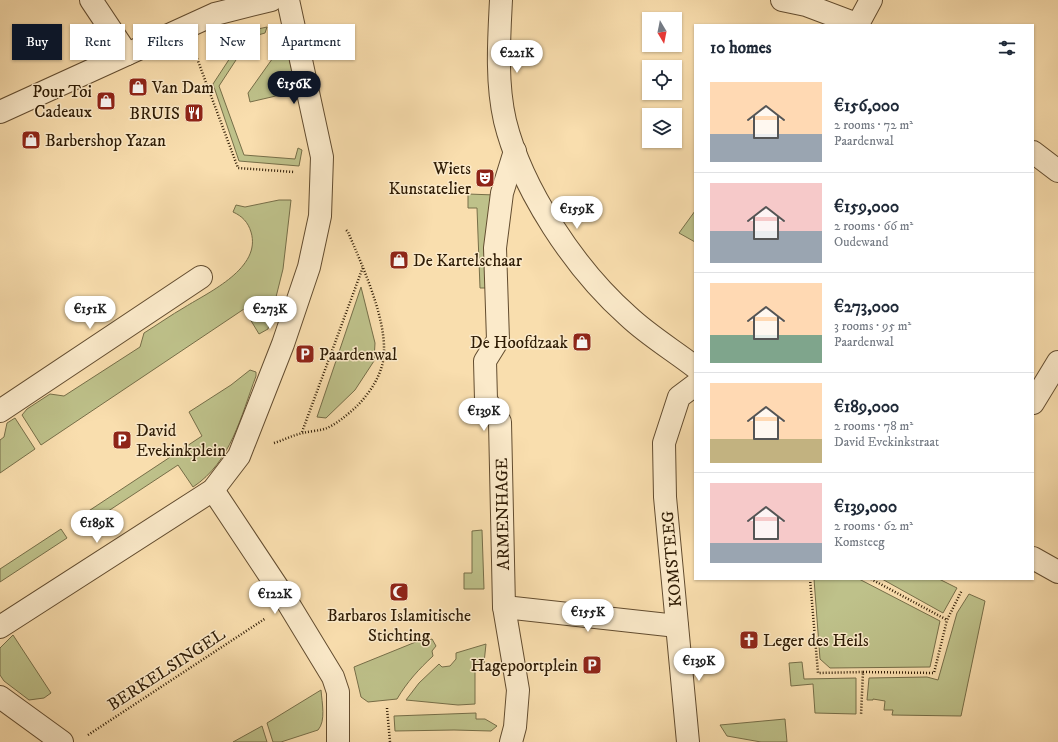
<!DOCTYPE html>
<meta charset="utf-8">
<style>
:root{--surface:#fff;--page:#f2f2f3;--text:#1f2937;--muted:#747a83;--line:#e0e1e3;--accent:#111827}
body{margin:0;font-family:"IM FELL DW Pica",serif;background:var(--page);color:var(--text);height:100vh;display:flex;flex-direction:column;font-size:15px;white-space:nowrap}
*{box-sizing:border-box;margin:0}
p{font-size:13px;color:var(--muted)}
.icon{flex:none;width:22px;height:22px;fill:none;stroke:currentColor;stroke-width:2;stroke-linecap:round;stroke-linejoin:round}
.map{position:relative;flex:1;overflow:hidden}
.drawer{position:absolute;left:694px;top:24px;width:340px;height:556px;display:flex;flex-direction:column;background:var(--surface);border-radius:0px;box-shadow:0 1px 3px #0004}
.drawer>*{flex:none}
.hud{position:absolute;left:12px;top:24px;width:380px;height:36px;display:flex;gap:8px}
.needle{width:26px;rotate:170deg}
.buttons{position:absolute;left:642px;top:12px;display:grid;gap:8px}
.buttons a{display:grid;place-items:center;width:40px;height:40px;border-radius:0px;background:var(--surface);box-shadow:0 1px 3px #0004;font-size:20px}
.price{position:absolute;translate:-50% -34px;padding:0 9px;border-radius:14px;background:#fff;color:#222;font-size:13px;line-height:26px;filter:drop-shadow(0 1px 2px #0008)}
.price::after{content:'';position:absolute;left:50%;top:24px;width:12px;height:9px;margin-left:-6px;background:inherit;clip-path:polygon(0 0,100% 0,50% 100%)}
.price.selected{background:var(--accent);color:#fff}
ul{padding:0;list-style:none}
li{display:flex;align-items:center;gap:12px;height:100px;padding:0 16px}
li+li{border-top:1px solid var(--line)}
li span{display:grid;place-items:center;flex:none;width:112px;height:80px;border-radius:0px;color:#555}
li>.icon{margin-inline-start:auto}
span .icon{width:48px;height:48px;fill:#fffc;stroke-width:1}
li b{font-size:17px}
h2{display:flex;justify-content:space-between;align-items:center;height:48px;padding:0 16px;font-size:17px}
.pill{padding:0 14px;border-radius:0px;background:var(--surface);box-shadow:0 1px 3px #0004;font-size:14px;line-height:36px}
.pill.selected{background:var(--accent);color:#fff}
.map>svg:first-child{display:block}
.green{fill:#bec18a;stroke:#766e48}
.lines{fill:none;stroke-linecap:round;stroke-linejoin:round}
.street-casing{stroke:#624c2f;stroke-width:24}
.path{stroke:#2f1c05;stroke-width:2.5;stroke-dasharray:1 2;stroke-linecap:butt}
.street{stroke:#fbeaca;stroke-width:22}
.labels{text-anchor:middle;stroke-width:3;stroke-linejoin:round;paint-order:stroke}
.poi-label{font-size:17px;fill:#2f1c05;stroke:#fbeaca;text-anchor:start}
.street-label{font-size:17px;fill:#2f1c05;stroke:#fbeaca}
</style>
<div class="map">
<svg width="1058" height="742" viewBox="0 0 1058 742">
<rect width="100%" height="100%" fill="#f9deae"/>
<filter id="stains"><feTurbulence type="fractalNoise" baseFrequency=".005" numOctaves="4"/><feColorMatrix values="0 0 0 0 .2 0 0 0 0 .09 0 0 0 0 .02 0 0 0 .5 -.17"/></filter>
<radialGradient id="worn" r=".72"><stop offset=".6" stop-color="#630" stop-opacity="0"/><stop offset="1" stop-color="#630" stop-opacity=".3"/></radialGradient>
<g class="green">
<polygon points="267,27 265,33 251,37 219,86 244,155 295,159 298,148 302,150 299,166 239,161 213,84 245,35 249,31"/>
<polygon points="276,35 287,50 299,99 295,100 293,92 250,102 248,93 280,48 273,40"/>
<polygon points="468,194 495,195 491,288 480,288 477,208 468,208"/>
<path d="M279,200H291L283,269L268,329L259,334L244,309L41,445L22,415L27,409L50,394L64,396L140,347L144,333C157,325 171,315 185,307C209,292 262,268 251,232C248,222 242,216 233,212L236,205L245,207Z"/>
<polygon points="695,211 695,242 679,233"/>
<polygon points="361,287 375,343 374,361 355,390 326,418 317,417"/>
<path d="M250,370L256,372V376C241,416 231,462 193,487L178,465L81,529L75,520L202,436L189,412L231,385Z"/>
<polygon points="15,418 35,449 0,473 0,440 4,437 7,423"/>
<polygon points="61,529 67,538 0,582 0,569"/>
<polygon points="482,530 484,589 464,589 464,573 472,573 472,531"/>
<polygon points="814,579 859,579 940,621 930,667 830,668 820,659"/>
<polygon points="882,579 939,579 957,588 943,613"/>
<polygon points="969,594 985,601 961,716 892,715 893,710 884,710 885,701 873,699 873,700 867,700 869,678 927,677 938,680 957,613"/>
<polygon points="13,635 51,693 44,698 29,700 4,681 0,675 0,648"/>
<path d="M428,637L429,640L432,639L436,646L432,651L433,656C419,669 407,682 397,699L368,702L361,697L354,667Z"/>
<polygon points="486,644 484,663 475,664 475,704 458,705 406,700 419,683 439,664 442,667 450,666 456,659 456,653"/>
<polygon points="802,662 804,679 856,678 856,714 815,713 813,684 791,686 789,663"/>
<path d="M321,690C322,703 326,721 318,730L281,742H273L267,723Z"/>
<polygon points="476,713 476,719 485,719 497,726 491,731 454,730 395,731 394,716"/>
<polygon points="785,719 787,742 761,742 727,736 720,725"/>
<polygon points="262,726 267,742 233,742"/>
</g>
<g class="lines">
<g class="street-casing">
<g id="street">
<polyline points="91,0 127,54"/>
<path d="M501,0C499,39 496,82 505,121C522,190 575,269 628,316C648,335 673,350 695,367"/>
<polyline points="782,0 806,5 859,25"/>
<polyline points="858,24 871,0"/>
<polyline points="0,112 215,14 271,0"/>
<polyline points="1033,152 1058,171"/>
<polyline points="1033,403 1058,362"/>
<polyline points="0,411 201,277"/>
<polyline points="213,490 288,603 333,677 338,692 338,742"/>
<polyline points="1033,558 1058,572"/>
<polyline points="504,607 677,626"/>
<polyline points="0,627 213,490 239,456 283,344 309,267 320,216 322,157 288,0"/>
<polyline points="0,697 62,742"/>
<polyline points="511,742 515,727 518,690 504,607 500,422 486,400 485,361 498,340 495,248 502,193 515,151"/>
<polyline points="688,742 665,497 664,443 679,397 695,385"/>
</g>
</g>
<g class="path">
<polyline points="195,53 238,168 294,172"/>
<polyline points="302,432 363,267"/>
<path d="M274,443C284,440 293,435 303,433C310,431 320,431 327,428C338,423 347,415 356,407C371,392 384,372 384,351C385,315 362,265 348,232L345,229"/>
<polyline points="810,579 818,673 863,672 861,715"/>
<polyline points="871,579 947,620 962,590"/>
<polyline points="863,672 934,673 947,620"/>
<polyline points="387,708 390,742"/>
<polyline points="88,735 266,618"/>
</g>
<use href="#street" class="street"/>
</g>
<defs>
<g id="shop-square" transform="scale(1)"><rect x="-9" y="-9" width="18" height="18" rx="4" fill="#8f2418" stroke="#fbeaca"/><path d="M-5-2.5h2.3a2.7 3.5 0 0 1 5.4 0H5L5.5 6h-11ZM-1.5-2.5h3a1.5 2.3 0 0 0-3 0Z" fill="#fff"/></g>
<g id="restaurant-square" transform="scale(1)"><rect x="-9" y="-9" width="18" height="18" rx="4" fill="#8f2418" stroke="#fbeaca"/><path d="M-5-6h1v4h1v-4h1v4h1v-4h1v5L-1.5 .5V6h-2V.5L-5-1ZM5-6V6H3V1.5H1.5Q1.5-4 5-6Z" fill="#fff"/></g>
<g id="theatre-square" transform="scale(1)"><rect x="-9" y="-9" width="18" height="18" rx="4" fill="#8f2418" stroke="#fbeaca"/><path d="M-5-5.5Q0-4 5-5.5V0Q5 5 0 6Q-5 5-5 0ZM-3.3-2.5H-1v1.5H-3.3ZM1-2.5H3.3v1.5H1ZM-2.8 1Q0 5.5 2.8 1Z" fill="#fff"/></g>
<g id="parking-square" transform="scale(1)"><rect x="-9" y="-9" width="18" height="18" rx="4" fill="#8f2418" stroke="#fbeaca"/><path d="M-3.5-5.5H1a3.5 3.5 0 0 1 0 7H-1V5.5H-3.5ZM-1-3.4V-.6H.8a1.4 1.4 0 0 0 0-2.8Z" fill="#fff"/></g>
<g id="mosque-square" transform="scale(1)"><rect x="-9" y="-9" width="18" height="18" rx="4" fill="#8f2418" stroke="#fbeaca"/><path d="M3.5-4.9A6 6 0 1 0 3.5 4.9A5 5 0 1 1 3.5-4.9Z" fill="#fff"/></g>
<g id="church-square" transform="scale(1)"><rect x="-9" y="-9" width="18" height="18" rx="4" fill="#8f2418" stroke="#fbeaca"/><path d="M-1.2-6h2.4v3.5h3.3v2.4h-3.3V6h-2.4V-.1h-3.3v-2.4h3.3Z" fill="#fff"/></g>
</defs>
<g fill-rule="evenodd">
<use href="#shop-square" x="138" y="87"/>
<use href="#shop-square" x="106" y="101"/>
<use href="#restaurant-square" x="194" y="113"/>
<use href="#shop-square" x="31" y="140"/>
<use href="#theatre-square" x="485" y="178"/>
<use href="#shop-square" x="399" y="260"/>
<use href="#shop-square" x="582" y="342"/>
<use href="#parking-square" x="305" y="354"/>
<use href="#parking-square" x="122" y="440"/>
<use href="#mosque-square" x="399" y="592"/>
<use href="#church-square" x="749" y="640"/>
<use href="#parking-square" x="592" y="665"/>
</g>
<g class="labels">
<g class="poi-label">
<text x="152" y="93">Van Dam</text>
<text x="92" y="97" text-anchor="end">Pour Toi<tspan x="92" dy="20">Cadeaux</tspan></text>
<text x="180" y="119" text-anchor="end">BRUIS</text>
<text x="45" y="146">Barbershop Yazan</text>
<text x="471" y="174" text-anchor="end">Wiets<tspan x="471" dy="20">Kunstatelier</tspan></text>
<text x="413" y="266">De Kartelschaar</text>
<text x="568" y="348" text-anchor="end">De Hoofdzaak</text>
<text x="319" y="360">Paardenwal</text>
<text x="136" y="436">David<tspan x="136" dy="20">Evekinkplein</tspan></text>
<text x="399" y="621" text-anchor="middle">Barbaros Islamitische<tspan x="399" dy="20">Stichting</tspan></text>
<text x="763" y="646">Leger des Heils</text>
<text x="578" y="671" text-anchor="end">Hagepoortplein</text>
</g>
<g class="street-label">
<text transform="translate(502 514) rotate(-91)" y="6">ARMENHAGE</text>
<text transform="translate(671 559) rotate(-95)" y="6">KOMSTEEG</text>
<text transform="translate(166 669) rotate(-33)" y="6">BERKELSINGEL</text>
</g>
</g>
<rect width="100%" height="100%" filter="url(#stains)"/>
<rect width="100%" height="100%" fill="url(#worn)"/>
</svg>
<div class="buttons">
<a><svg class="needle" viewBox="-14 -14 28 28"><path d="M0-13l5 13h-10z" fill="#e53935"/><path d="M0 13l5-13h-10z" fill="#747a83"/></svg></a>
<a><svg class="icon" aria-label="locate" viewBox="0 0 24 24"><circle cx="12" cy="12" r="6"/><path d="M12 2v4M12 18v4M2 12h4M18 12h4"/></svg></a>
<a><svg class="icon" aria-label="layers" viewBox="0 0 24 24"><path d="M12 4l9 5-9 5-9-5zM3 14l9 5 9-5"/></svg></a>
</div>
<b class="price" style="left:517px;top:74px">€221K</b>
<b class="price selected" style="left:294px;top:105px">€156K</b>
<b class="price" style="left:577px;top:230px">€159K</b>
<b class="price" style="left:90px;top:330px">€151K</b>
<b class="price" style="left:270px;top:330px">€273K</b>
<b class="price" style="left:484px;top:432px">€139K</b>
<b class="price" style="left:97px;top:544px">€189K</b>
<b class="price" style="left:275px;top:615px">€122K</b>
<b class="price" style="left:588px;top:633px">€155K</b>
<b class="price" style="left:699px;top:682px">€139K</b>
<div class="hud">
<a class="pill selected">Buy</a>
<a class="pill">Rent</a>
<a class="pill">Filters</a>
<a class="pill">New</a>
<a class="pill">Apartment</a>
</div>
<section class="drawer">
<h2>10 homes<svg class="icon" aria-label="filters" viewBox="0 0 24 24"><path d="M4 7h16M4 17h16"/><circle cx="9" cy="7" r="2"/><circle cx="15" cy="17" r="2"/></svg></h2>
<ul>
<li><span style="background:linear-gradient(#ffd9b3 65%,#9aa5b1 0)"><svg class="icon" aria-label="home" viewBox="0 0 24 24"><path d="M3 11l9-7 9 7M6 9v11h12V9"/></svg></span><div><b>€156,000</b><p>2 rooms · 72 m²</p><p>Paardenwal</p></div></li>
<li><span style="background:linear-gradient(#f6c9c9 60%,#9aa5b1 0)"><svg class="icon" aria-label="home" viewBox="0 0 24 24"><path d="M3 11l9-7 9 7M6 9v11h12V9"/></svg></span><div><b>€159,000</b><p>2 rooms · 66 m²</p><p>Oudewand</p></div></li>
<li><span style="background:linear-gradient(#ffd9b3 65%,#7fa58c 0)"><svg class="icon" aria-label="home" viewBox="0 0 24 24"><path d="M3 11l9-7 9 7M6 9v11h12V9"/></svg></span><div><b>€273,000</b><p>3 rooms · 95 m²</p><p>Paardenwal</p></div></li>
<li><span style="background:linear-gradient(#ffd9b3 70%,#c2b280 0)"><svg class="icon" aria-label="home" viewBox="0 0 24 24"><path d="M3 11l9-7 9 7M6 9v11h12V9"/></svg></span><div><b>€189,000</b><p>2 rooms · 78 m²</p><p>David Evekinkstraat</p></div></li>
<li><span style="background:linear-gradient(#f6c9c9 75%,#9aa5b1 0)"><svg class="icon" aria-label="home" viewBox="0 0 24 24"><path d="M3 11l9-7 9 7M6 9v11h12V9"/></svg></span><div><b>€139,000</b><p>2 rooms · 62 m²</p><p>Komsteeg</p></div></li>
</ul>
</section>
</div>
